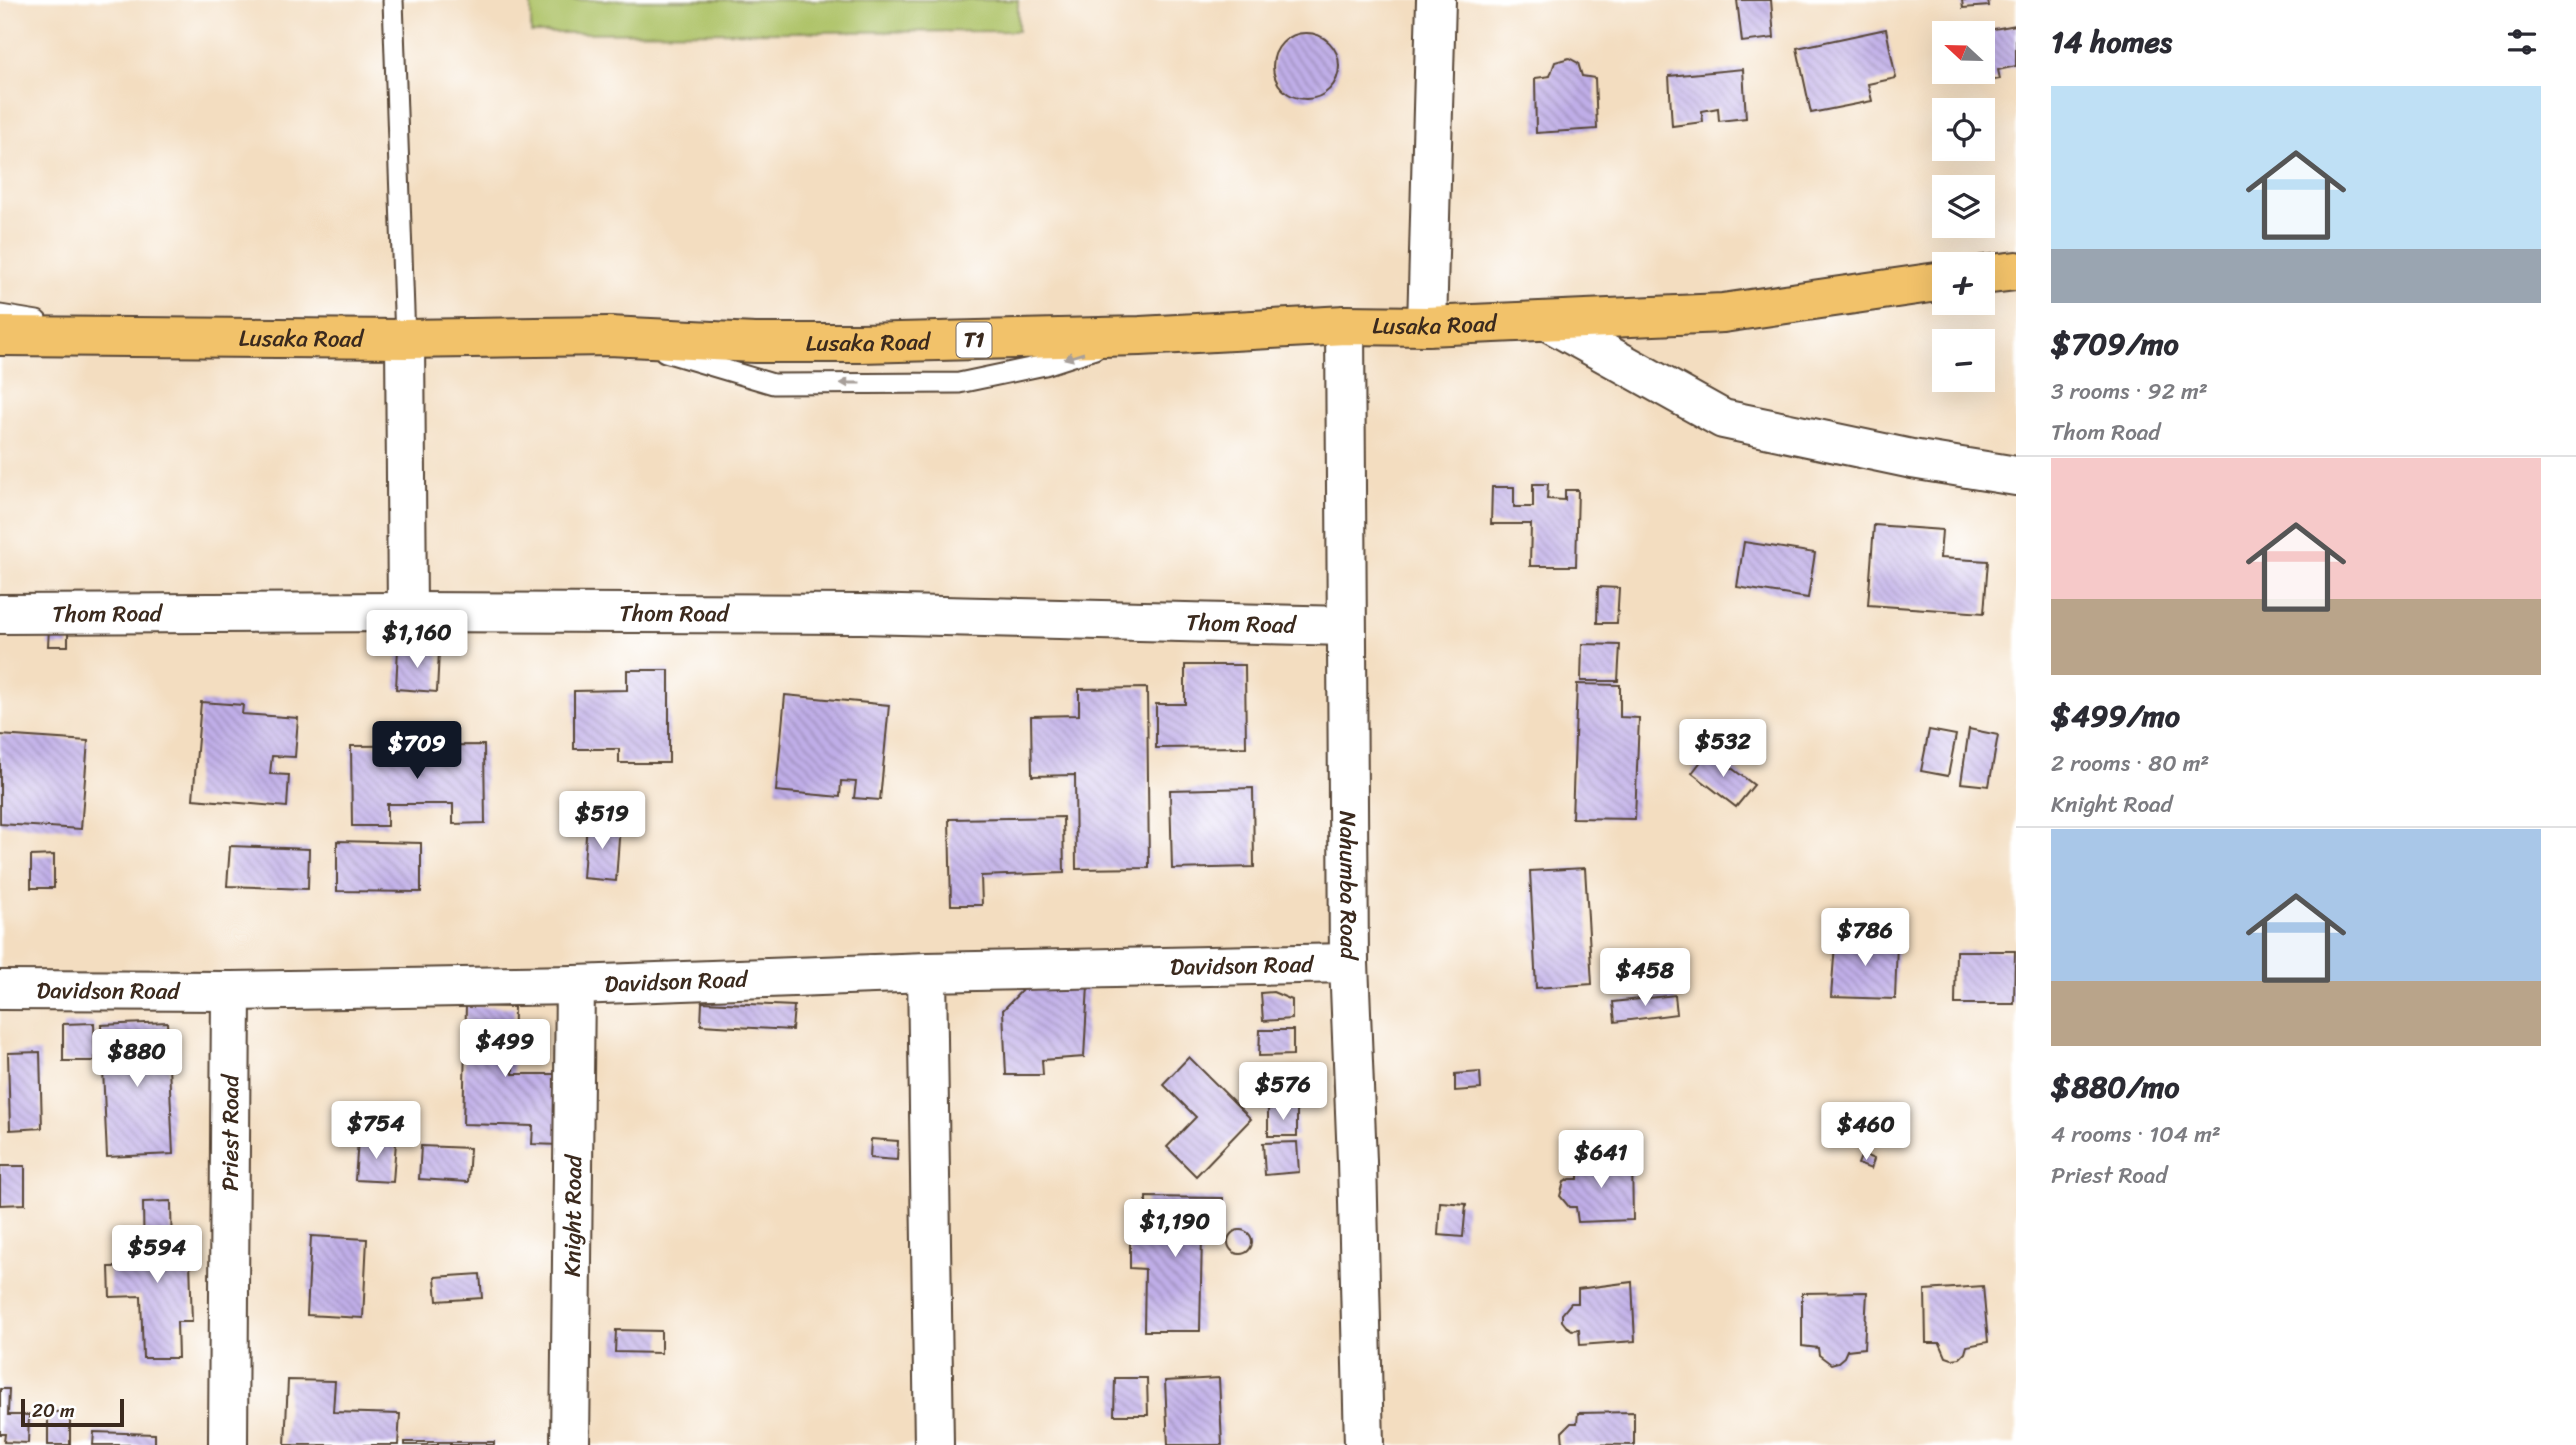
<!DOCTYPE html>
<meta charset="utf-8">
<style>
:root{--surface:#fff;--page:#f2f2f3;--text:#2b2b33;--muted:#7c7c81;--line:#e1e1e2;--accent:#111827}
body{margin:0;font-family:Sriracha,sans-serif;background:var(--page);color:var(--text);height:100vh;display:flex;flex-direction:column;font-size:26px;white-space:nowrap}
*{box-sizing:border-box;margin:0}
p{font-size:23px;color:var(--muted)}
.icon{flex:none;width:38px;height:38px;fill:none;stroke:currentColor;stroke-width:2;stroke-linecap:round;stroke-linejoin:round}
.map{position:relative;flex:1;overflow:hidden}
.side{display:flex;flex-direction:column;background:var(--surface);width:560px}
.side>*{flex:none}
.needle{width:46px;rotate:292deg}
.buttons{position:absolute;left:1932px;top:21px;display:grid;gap:14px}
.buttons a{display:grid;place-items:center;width:63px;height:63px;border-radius:0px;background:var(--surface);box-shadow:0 7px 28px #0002;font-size:35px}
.scale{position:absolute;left:21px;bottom:18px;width:103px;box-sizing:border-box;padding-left:7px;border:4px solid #3b2a1e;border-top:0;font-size:19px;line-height:24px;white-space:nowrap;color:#3b2a1e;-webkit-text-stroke:5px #fff;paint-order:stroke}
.price{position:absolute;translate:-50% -60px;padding:0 16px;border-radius:7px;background:#fff;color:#222;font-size:23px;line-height:46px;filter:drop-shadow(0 2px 4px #0008)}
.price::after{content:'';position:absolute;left:50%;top:42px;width:21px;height:16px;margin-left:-10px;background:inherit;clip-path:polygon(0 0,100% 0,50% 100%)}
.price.on{background:var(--accent);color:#fff}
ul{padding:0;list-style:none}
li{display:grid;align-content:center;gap:14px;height:371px;padding:0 35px}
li+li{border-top:2px solid var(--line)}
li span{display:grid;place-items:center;height:217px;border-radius:0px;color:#555}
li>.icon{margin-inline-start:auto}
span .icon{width:126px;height:126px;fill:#fffc;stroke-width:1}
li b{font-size:30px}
h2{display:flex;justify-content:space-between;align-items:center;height:84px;padding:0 35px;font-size:30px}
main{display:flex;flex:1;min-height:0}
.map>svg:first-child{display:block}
.garden{fill:#adc266;stroke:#747642;stroke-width:2}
.building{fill:url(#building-back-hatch)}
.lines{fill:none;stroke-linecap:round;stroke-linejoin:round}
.service-casing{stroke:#574536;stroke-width:23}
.minor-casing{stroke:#574536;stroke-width:42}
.trunk-casing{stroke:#574536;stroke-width:42}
.service{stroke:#fff;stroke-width:19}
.minor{stroke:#fff;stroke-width:38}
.trunk{stroke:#f2c26a;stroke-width:38}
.oneway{fill:#a79f9a}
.labels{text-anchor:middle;stroke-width:5;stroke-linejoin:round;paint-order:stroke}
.shield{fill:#fff;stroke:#766a62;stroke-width:2}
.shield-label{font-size:21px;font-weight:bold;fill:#3b2a1e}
.street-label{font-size:23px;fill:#3b2a1e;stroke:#fff}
</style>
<main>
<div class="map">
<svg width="2016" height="1445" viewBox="0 0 2016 1445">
<defs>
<pattern id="building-back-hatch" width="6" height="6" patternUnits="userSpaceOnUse" patternTransform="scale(1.75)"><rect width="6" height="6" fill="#c0aee8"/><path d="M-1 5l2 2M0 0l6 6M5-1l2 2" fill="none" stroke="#9d8ebb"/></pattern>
</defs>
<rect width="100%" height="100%" fill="#fff"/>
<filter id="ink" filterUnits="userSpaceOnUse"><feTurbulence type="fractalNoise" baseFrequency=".0143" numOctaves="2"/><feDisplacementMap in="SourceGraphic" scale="14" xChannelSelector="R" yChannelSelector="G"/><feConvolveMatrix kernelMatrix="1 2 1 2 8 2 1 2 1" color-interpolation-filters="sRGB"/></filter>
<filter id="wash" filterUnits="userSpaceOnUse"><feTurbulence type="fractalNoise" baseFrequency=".00686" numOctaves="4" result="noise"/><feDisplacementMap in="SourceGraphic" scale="28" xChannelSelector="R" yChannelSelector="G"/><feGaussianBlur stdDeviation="1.57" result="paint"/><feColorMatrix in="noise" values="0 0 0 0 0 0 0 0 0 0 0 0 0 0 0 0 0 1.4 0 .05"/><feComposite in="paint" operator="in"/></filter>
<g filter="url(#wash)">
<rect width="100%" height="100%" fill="#f3ddc0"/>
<polygon class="garden" points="531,0 1018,0 1018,31 531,33"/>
<g id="blocks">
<g class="building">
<polygon points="1737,0 1771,0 1774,38 1742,42"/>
<polygon points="1962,0 1988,0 1989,6 1963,8"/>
<polygon points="2016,25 2016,66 1998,70 2000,79 1971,84 1969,72 1983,72 1983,31"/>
<polygon points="1886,29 1896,78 1868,84 1872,101 1811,113 1797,48"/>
<circle cx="1306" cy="66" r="33"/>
<polygon points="1569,58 1578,63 1582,76 1595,78 1597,129 1536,133 1535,78 1550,76 1555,62"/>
<polygon points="1743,69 1746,118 1719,121 1718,108 1702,111 1703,122 1672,126 1669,76"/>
<polygon points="1533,484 1548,484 1547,499 1565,500 1565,490 1578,490 1576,566 1530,566 1531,524 1491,524 1492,487 1514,487 1514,507 1533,507"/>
<polygon points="1874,525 1942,530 1940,558 1988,561 1984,613 1868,605"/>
<polygon points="1744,542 1815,553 1808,598 1737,587"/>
<polygon points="1598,587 1619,588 1617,623 1597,623"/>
<polygon points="49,629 68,630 68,646 48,646"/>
<polygon points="1582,644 1620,645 1618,681 1581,681"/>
<polygon points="398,648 439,651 437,692 396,689"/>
<polygon points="1185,665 1245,665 1246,747 1156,748 1156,704 1185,704"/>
<polygon points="627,670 669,670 669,763 619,763 619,749 574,749 574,691 627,690"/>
<polygon points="1577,684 1620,685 1620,717 1639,718 1635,819 1572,818"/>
<polygon points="1147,688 1149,868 1076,869 1075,775 1032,776 1031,716 1079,715 1079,689"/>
<polygon points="785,695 889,705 880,800 854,798 856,782 841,781 840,797 776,791"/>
<polygon points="201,702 243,705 242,714 298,718 295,757 272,756 270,774 289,775 287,807 193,799"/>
<polygon points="1969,729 1998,735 1989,786 1961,783"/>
<polygon points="1929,730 1956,735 1948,776 1921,771"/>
<polygon points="0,735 88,741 81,829 0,824"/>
<polygon points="484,745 485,823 453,824 453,804 387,804 387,826 352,826 351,746"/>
<polygon points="1709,751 1754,785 1736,807 1692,773"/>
<polygon points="1253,788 1254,867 1172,869 1170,790"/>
<polygon points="1063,817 1064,873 981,876 982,905 951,905 949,819"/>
<polygon points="587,822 620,824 616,881 583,878"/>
<polygon points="337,841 421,843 421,892 337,891"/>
<polygon points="230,846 309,849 308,889 227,886"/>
<polygon points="54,855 54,888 31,888 31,856"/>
<polygon points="1585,868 1592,984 1536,988 1530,871"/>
<polygon points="1862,927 1872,929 1876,933 1879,944 1897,942 1895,999 1831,997 1835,944 1849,943 1852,933"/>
<polygon points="1956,951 2015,951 2014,1004 1955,1004"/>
<polygon points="1088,985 1084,1057 1042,1060 1043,1075 1006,1075 1003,1010 1026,986"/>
<polygon points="1273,992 1292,1000 1292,1019 1263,1021 1261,993"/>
<polygon points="1675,995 1677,1014 1615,1022 1613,1002"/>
<polygon points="702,1002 794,1006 792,1030 701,1025"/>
<polygon points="466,1006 514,1007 513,1074 560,1074 559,1145 532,1144 533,1126 463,1124"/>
<polygon points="167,1022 173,1154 107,1157 101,1025"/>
<polygon points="94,1023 95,1061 63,1061 63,1024"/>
<polygon points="1260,1030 1293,1030 1293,1055 1259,1056"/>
<polygon points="40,1052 42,1128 10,1130 8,1053"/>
<polygon points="1189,1057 1251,1119 1196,1176 1167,1147 1196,1117 1163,1084"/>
<polygon points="1480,1072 1481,1089 1455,1091 1455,1074"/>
<polygon points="1265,1073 1293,1073 1294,1101 1265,1101"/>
<polygon points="1297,1108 1297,1136 1268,1136 1268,1109"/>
<polygon points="871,1139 898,1141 897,1160 870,1158"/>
<polygon points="358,1140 396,1142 393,1182 355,1180"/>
<polygon points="1297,1142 1299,1172 1265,1175 1263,1143"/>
<polygon points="421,1146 470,1148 468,1182 419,1179"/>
<polygon points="1862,1154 1874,1159 1871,1169 1858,1164"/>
<polygon points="1632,1158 1633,1220 1578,1222 1576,1207 1569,1207 1560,1196 1564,1182 1570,1179 1578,1179 1578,1160"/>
<polygon points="0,1166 25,1166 25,1204 0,1205"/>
<polygon points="1146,1197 1223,1198 1222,1236 1202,1235 1200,1331 1144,1331 1145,1269 1130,1268 1130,1237 1146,1237"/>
<polygon points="171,1201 172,1262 190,1262 192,1322 177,1322 178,1358 143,1358 141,1296 110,1297 109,1267 144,1266 143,1202"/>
<polygon points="1440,1202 1466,1204 1463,1237 1438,1235"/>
<circle cx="1240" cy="1242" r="12"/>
<polygon points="311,1236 367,1239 363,1318 307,1315"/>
<polygon points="480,1274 482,1298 437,1301 435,1277"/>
<polygon points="1632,1282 1635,1341 1580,1345 1579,1329 1572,1330 1566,1326 1562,1321 1562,1314 1571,1303 1578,1303 1578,1289"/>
<polygon points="1983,1286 1988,1342 1967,1346 1965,1353 1960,1358 1952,1359 1946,1357 1940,1343 1926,1343 1925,1290"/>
<polygon points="1867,1292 1864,1348 1847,1350 1844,1357 1838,1362 1831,1364 1819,1355 1818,1348 1802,1346 1802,1293"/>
<polygon points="616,1330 661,1331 661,1353 615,1352"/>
<polygon points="1115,1378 1147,1378 1148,1415 1114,1415"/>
<polygon points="1219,1378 1222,1445 1168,1445 1165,1381"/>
<polygon points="288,1380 335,1381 333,1412 400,1414 398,1445 285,1445"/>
<polygon points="0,1389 9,1389 8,1415 29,1415 28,1443 4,1442 5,1434 0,1434"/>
<rect x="48" y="1412" width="22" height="33"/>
<polygon points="1634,1412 1634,1445 1563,1444 1562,1432 1571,1423 1577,1423 1578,1413"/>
<polygon points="94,1432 155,1434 155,1445 93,1445"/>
<rect x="405" y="1442" width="89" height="3"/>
</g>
</g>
</g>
<g filter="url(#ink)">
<use href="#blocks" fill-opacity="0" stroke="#574536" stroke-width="2"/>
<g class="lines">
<g class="service-casing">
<g id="service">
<polyline points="393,0 405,339"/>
<polyline points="0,315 37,321"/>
<polyline points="665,352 773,384 959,383 1045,365 1095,349"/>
</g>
</g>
<g class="minor-casing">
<g id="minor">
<polyline points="1547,321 1723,419 1912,459 2016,476"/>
<path id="s1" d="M1345,325L1349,963L1357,1161L1364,1445"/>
<polyline points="1427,326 1436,0"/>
<polyline points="405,339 407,612"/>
<path id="s2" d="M0,614L407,612L860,614L1346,626"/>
<polyline points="927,972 934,1445"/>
<path id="s3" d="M0,990L231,991L575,985L927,972L1349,963"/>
<path id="s4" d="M228,1445L231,991"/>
<path id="s5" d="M570,1445L575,985"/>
</g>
</g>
<g class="trunk-casing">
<g id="trunk">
<polyline points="1983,275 2016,271"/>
<path id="s6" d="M0,336L405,339L609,336L755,343H860L1140,336L1345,325L1427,326L1723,313L1944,281"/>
</g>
</g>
<use href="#service" class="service"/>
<use href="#minor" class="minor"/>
<use href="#trunk" class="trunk"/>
</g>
<defs><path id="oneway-solid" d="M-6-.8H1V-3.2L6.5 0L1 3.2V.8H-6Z" transform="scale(1.75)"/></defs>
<g class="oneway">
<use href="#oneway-solid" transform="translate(1074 356) rotate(163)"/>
<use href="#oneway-solid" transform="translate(850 383) rotate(180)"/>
</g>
</g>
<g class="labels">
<rect class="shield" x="956.5" y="322.5" width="35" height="35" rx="5"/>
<g class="shield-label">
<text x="974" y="347">T1</text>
</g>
<g class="street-label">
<text dy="8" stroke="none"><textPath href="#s6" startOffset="1435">Lusaka Road</textPath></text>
<text dy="8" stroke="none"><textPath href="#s6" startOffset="301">Lusaka Road</textPath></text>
<text dy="8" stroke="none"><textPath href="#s6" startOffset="868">Lusaka Road</textPath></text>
<text dy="8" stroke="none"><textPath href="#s2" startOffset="674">Thom Road</textPath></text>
<text dy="8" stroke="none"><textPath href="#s2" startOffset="107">Thom Road</textPath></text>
<text dy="8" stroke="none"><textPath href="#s2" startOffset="1241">Thom Road</textPath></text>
<text dy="8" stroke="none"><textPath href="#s1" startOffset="560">Nahumba Road</textPath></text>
<text dy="8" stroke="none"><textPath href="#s3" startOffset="1242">Davidson Road</textPath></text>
<text dy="8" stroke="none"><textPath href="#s3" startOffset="676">Davidson Road</textPath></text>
<text dy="8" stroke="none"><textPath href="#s3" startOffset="108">Davidson Road</textPath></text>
<text dy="8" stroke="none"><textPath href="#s4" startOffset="312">Priest Road</textPath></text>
<text dy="8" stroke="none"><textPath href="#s5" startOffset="229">Knight Road</textPath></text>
</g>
</g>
</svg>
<div class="buttons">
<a><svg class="needle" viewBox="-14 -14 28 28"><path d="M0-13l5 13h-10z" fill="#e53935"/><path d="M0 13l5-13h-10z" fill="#7c7c81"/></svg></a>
<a><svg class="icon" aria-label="locate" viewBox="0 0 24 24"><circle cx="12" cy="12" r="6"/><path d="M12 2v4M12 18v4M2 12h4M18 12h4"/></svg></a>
<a><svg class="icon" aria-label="layers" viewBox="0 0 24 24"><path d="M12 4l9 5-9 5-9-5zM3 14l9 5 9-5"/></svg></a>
<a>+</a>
<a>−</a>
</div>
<div class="scale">20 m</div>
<b class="price" style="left:417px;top:670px">$1,160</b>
<b class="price" style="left:1723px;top:779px">$532</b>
<b class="price on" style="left:417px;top:781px">$709</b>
<b class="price" style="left:602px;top:851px">$519</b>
<b class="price" style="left:1865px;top:968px">$786</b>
<b class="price" style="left:1645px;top:1008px">$458</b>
<b class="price" style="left:505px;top:1079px">$499</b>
<b class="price" style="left:137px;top:1089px">$880</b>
<b class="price" style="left:1283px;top:1122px">$576</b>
<b class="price" style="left:376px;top:1161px">$754</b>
<b class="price" style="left:1866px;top:1162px">$460</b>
<b class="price" style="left:1601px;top:1190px">$641</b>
<b class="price" style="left:1175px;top:1259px">$1,190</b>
<b class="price" style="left:157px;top:1285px">$594</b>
</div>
<section class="side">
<h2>14 homes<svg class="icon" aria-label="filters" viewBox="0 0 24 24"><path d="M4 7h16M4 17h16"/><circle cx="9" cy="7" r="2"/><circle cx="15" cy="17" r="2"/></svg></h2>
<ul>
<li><span style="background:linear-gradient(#bfe0f5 75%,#9aa5b1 0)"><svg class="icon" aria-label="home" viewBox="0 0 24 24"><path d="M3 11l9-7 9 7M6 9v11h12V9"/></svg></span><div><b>$709/mo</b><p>3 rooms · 92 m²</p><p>Thom Road</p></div></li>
<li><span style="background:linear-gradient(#f6c9c9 65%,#b9a48a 0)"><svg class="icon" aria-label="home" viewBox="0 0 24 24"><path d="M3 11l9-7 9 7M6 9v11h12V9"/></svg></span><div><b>$499/mo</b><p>2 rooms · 80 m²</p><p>Knight Road</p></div></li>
<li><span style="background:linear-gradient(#a9c7e8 70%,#b9a48a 0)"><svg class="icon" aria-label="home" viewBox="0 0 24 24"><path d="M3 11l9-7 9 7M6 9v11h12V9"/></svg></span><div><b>$880/mo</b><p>4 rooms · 104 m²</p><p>Priest Road</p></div></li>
</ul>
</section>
</main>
